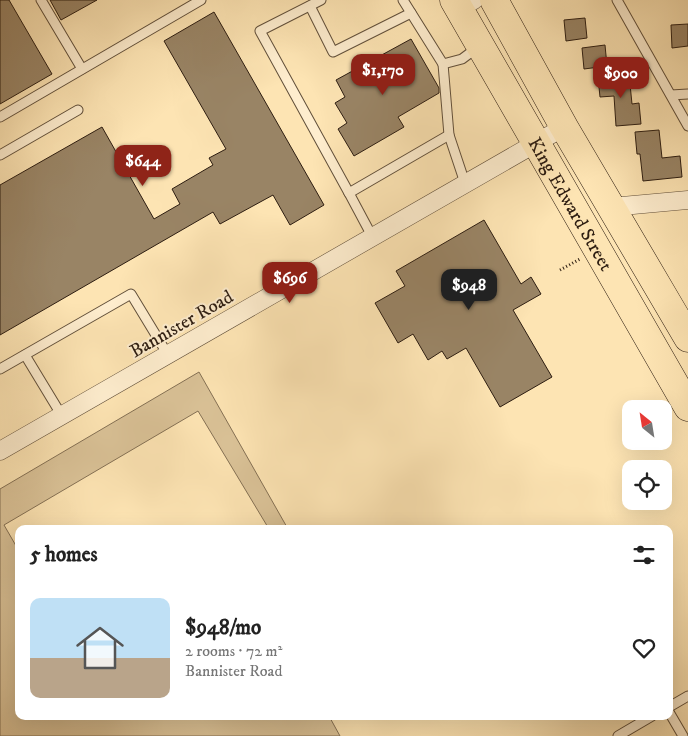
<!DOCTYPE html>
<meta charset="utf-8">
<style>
:root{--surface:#fff;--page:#f2f2f2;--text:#222;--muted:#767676;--line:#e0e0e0;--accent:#8f2418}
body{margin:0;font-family:"IM FELL DW Pica",serif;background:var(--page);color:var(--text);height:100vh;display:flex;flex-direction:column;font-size:19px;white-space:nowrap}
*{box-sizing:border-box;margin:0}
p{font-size:16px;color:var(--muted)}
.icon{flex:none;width:28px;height:28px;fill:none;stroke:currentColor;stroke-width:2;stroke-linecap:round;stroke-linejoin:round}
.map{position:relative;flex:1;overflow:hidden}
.sheet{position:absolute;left:15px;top:525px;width:658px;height:195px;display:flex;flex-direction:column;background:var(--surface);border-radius:10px;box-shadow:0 5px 20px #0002}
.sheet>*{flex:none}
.needle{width:32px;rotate:330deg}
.tools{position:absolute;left:622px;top:400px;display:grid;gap:10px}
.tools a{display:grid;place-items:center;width:50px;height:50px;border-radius:10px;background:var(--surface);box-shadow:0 5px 20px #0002;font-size:25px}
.price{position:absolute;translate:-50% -42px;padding:0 11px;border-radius:10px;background:var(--accent);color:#fff;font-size:16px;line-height:32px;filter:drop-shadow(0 1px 2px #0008)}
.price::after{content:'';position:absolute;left:50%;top:30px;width:15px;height:11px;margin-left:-8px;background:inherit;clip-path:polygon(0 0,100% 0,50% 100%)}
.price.active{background:#222;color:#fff}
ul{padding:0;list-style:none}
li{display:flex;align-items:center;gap:15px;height:125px;padding:0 15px}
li+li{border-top:1px solid var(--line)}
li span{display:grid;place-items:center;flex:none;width:140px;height:100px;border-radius:10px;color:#555}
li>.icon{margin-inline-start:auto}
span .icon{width:60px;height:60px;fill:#fffc;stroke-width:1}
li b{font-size:21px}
h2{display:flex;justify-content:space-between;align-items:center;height:60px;padding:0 15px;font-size:21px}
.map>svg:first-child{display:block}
.green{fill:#dac297;stroke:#847054}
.building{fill:#998465;stroke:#2d1d11}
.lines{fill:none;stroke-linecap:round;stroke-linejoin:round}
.service-casing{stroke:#614f3a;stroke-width:11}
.minor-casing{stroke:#614f3a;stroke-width:19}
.primary-casing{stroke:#2d1d11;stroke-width:29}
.path{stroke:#2d1d11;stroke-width:3;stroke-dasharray:1 2.5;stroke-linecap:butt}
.service{stroke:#feedce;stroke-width:9}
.minor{stroke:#feedce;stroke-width:18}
.primary{stroke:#fde4b3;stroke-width:28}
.labels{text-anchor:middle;stroke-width:4;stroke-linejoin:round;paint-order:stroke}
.street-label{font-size:19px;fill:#2d1d11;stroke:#feedce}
</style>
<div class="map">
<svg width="688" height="736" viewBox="0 0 688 736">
<rect width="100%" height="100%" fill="#fde4b3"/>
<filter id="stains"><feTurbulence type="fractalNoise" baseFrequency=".004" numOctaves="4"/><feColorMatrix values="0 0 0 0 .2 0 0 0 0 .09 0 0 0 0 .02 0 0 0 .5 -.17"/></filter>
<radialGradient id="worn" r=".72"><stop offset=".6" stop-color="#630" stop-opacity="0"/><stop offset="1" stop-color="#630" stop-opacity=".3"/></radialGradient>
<polygon class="green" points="199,372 288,529 269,529 198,411 4,525 19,551 19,716 329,716 340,736 0,736 0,489"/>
<g class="building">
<polygon points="0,0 9,0 52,74 0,104"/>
<polygon points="50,0 97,0 61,20"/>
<polygon points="214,12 324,205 290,225 273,195 220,224 213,212 0,335 0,185 102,127 154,219 180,204 172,189 213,165 209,158 226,149 164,41"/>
<polygon points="585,18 587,38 566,41 564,20"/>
<polygon points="688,24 688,46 672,48 671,25"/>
<polygon points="411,39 439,88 439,93 398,117 404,127 354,156 338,129 347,123 335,103 345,97 336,80"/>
<polygon points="605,45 607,66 584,69 582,48"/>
<polygon points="629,74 632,104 639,103 641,124 616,126 614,96 600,97 598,77"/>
<polygon points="659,130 662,158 680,156 682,177 643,181 640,154 637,154 635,132"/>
<polygon points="484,220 521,284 531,277 541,294 513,310 552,377 500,407 466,348 447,359 442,351 428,360 413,334 398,343 375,303 405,286 396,271"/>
</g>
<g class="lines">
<g class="service-casing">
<g id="service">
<polyline points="41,0 82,69"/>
<polyline points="321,0 260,31 349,193 449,135"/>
<polyline points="403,0 443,64 462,59 478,47"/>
<polyline points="617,0 688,126"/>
<polyline points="310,6 333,52 411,13"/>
<polyline points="443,64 449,135 465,183"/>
<polyline points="671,95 688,94"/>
<polyline points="0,117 201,0"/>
<polyline points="0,155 78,110"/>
<polyline points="349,193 373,238"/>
<polyline points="25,355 62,416"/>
<polyline points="0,369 131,294 168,355"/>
<polyline points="669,707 688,696"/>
<polyline points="669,712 683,736"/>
<polyline points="618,736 652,716"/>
</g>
</g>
<g class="minor-casing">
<g id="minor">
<polyline points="459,8 474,0"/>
<polyline points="611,207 688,200"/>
<polyline points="0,451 564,127"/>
</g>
</g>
<g class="primary-casing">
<g id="primary">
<path id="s1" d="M454,0L688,407"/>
<polyline points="494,0 564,127 688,338"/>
</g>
</g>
<polyline class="path" points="560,270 580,259"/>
<use href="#service" class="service"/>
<use href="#minor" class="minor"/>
<use href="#primary" class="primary"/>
</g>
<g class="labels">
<g class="street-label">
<text dy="7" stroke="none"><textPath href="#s1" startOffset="235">King Edward Street</textPath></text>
<text transform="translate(181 323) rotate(-30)" y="7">Bannister Road</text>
</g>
</g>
<rect width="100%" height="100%" filter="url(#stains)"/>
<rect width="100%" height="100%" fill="url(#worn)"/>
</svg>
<div class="tools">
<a><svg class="needle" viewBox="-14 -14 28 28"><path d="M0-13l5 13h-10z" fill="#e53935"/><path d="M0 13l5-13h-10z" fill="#767676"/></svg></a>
<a><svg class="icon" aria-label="locate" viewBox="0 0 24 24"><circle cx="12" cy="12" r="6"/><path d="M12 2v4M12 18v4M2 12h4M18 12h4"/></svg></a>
</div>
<b class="price" style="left:383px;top:96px">$1,170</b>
<b class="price" style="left:621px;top:99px">$900</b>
<b class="price" style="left:143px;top:187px">$644</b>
<b class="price" style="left:290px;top:304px">$696</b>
<b class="price active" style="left:469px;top:311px">$948</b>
<section class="sheet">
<h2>5 homes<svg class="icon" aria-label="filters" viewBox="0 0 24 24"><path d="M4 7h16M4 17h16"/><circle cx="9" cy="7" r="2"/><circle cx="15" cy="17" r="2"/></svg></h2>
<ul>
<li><span style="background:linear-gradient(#bfe0f5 60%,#b9a48a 0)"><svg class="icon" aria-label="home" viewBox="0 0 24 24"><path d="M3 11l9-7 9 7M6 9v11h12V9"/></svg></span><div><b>$948/mo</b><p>2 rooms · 72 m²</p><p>Bannister Road</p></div><svg class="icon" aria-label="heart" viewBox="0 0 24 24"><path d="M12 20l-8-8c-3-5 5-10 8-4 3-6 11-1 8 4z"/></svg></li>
</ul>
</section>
</div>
